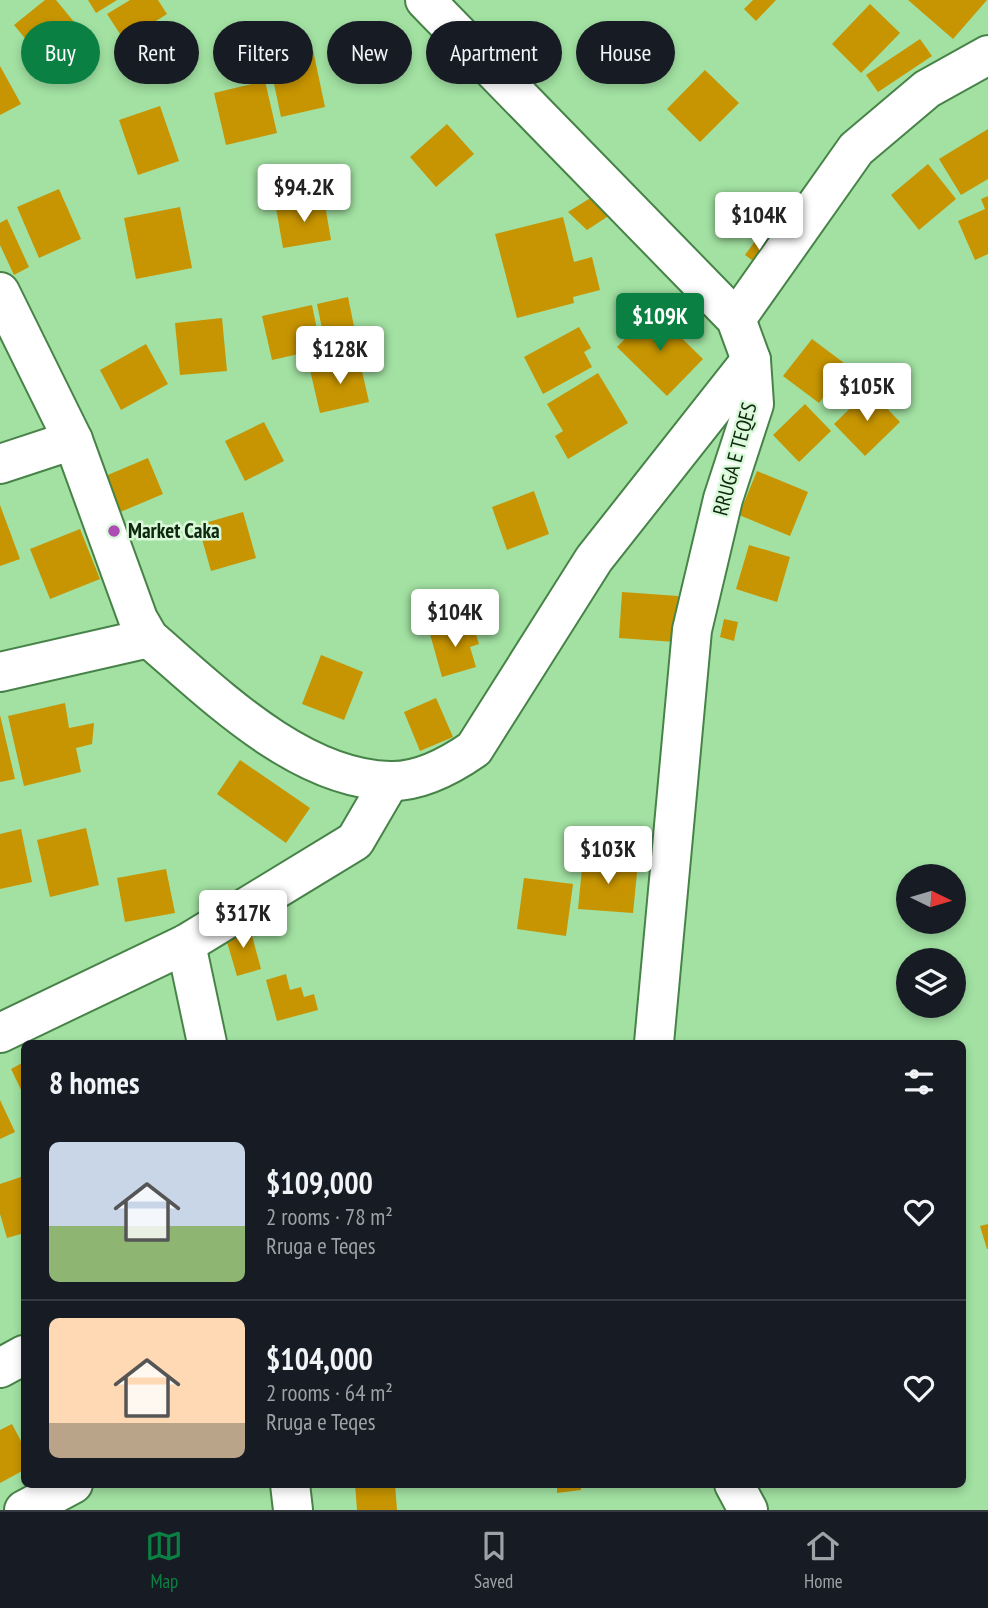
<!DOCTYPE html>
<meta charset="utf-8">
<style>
:root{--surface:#171b24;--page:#242831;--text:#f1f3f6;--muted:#9ea1a6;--line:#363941;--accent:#0b8043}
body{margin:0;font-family:"PT Sans Narrow",sans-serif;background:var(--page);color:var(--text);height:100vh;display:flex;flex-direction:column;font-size:26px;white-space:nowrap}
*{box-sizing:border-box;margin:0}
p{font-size:23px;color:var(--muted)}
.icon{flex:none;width:38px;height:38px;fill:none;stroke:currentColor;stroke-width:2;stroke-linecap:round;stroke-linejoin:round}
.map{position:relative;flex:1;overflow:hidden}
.panel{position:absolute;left:21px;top:1040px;width:945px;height:448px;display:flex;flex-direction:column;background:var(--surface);border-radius:10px;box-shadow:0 4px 10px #0003}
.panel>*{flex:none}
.guide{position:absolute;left:21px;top:21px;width:947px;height:63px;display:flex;gap:14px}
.needle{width:46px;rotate:95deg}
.tools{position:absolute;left:896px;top:864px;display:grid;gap:14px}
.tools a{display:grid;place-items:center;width:70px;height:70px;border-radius:50%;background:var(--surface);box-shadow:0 4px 10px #0003;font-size:35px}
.price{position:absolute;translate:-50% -60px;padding:0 16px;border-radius:7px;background:#fff;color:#222;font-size:23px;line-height:46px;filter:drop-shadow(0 2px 4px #0008)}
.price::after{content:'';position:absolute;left:50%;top:42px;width:21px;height:16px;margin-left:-10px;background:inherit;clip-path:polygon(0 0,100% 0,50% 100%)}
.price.current{background:var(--accent);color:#fff}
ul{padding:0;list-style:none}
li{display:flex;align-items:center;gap:21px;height:175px;padding:0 28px}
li+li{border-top:2px solid var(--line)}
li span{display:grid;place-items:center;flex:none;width:196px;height:140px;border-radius:10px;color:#555}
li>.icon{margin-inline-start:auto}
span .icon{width:84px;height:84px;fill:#fffc;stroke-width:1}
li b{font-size:30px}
h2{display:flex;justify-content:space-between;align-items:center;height:84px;padding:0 28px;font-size:30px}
.chip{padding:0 24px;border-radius:32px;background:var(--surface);box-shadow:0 4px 10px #0003;font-size:24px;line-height:63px}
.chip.current{background:var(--accent);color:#fff}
.dock{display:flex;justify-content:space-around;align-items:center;height:98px;border-top:2px solid var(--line);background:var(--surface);font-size:19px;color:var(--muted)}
.dock a{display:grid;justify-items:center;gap:4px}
.dock .current{color:var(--accent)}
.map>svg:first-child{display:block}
.building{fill:#c79501}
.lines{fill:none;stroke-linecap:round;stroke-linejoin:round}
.minor-casing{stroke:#478348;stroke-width:42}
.minor{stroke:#fff;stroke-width:38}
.poi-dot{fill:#ac4cb4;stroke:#daf9d9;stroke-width:2.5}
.labels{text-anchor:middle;stroke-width:5;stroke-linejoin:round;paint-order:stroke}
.street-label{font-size:21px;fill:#0e270f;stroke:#daf9d9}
.poi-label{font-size:21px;font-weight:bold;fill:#0e270f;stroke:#daf9d9;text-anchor:start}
</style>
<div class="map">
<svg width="988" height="1510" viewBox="0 0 988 1510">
<rect width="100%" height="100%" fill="#a2e1a2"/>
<g class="building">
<polygon points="45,0 56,0 84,34 47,65 14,25"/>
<polygon points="88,0 117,0 96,13"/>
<polygon points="130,0 158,0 167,14 148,26 159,42 135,57 107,14"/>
<polygon points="753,0 776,0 756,21 744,9"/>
<polygon points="908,0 987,0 953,39"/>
<polygon points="870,4 900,33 861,73 832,44"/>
<polygon points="920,39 932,56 878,92 866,75"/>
<polygon points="313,50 325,107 281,117 269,60"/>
<polygon points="0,66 21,104 0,115"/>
<polygon points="705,70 739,103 700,142 667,109"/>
<polygon points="265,81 277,133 226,145 214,93"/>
<polygon points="160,106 179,161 138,175 119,120"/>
<polygon points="447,124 474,154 436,187 410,157"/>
<polygon points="988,129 988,179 961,195 939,159"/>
<polygon points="928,164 956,199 919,230 891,195"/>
<polygon points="59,189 81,239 39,258 17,207"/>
<polygon points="988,196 988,254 975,260 958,221 985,209 981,199"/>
<polygon points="592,197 610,215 587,230 568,212"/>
<polygon points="324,199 331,240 283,248 276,208"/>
<polygon points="180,207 192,268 136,279 124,218"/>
<polygon points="563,217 574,262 592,257 600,290 573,297 574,303 517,318 495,234"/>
<polygon points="7,219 29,267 14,275 0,245 0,223"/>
<polygon points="758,237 773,248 760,266 745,255"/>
<polygon points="348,297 357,341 326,348 317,304"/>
<polygon points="312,305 321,349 272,360 262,316"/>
<polygon points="653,310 703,359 667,396 617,347"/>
<polygon points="222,318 227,371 180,375 175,323"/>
<polygon points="579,327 591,348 584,352 592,367 543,394 524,357"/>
<polygon points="812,339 848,366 819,403 783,376"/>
<polygon points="146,344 168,384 121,410 100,370"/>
<polygon points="359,358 369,402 320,413 310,370"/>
<polygon points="598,373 628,423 568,459 555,436 563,431 547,404"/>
<polygon points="869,390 900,422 865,456 834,424"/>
<polygon points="805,404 831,431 799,462 773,435"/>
<polygon points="264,422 284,461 245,481 225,441"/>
<polygon points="148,458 163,494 118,513 103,477"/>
<polygon points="757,471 808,492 790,536 739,515"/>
<polygon points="534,491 549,534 507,550 492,507"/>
<polygon points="0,505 20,559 0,566"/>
<polygon points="243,512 256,558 211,571 198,525"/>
<polygon points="80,529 100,579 50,599 30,549"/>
<polygon points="749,545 790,557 777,602 736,589"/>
<polygon points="622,592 678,596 675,642 619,638"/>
<polygon points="724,619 738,622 734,641 720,637"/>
<polygon points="472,622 479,644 470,647 476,667 442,677 430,634"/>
<polygon points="321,655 363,672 344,720 302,704"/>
<polygon points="436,698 453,737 420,751 404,712"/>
<polygon points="65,703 69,728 94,723 92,744 76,748 81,772 24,786 8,716"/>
<polygon points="0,715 15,779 0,782"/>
<polygon points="240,760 310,808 286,843 217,794"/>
<polygon points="86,828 99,885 50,897 37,840"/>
<polygon points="21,829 32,882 0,889 0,834"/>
<polygon points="583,858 638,863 633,913 578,909"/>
<polygon points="166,869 175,913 125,922 117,878"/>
<polygon points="524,878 573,884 566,936 517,929"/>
<polygon points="248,921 261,969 237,976 225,935"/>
<polygon points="286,974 290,990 301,987 304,997 314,994 318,1010 277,1021 266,980"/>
<polygon points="24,1062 24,1096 11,1069"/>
<polygon points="0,1100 15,1132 0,1139"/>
<polygon points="24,1176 24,1233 7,1238 0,1214 0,1184"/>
<polygon points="988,1224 988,1249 987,1249 980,1226"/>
<polygon points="12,1424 24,1447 24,1470 0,1483 0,1430"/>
<polygon points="355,1484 395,1484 397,1510 357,1510"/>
<polygon points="557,1484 581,1484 581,1490 557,1493"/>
</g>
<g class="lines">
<g class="minor-casing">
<g id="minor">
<polyline points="425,0 736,319 751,360 754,404 723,499 692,630 654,1043"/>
<path d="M0,292L73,440L138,619L149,638C215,695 299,779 390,781C419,782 451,765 474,749L594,559L751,360"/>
<polyline points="736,319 856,149 927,89 988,55"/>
<polyline points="0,464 73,440"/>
<polyline points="0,672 149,638"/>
<polyline points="186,944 207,1043"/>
<polyline points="0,1033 186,944 355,841 390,781"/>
<polyline points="0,1368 24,1355"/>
<polyline points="290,1484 293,1510"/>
<polyline points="734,1484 748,1510"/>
<polyline points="24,1510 73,1484"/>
</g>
</g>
<use href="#minor" class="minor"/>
</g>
<circle class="poi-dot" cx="114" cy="531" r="7"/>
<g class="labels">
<g class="street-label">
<text transform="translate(735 459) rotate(-75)" y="7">RRUGA E TEQES</text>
</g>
<g class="poi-label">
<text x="128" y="538">Market Caka</text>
</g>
</g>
</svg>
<div class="tools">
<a><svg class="needle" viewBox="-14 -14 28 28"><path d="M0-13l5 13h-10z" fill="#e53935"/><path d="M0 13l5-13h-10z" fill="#9ea1a6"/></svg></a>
<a><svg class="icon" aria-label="layers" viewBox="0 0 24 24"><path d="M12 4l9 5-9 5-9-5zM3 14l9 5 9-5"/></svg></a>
</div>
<b class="price" style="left:304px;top:224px">$94.2K</b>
<b class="price" style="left:759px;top:252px">$104K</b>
<b class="price current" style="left:660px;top:353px">$109K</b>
<b class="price" style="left:340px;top:386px">$128K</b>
<b class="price" style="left:867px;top:423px">$105K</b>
<b class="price" style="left:455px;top:649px">$104K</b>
<b class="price" style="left:608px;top:886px">$103K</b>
<b class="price" style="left:243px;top:950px">$317K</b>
<div class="guide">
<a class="chip current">Buy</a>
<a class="chip">Rent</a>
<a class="chip">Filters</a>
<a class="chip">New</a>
<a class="chip">Apartment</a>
<a class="chip">House</a>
</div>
<section class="panel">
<h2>8 homes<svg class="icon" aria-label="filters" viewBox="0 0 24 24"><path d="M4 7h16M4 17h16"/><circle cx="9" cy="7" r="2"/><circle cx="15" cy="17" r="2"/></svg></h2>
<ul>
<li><span style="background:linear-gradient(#c9d6e8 60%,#8fb573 0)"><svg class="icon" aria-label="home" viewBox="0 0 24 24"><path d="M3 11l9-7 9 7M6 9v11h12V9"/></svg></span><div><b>$109,000</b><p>2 rooms · 78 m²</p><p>Rruga e Teqes</p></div><svg class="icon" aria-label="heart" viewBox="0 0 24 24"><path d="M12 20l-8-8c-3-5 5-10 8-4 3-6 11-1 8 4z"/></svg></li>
<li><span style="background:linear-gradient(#ffd9b3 75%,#b9a48a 0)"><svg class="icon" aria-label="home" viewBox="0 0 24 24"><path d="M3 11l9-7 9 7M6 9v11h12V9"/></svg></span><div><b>$104,000</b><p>2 rooms · 64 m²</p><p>Rruga e Teqes</p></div><svg class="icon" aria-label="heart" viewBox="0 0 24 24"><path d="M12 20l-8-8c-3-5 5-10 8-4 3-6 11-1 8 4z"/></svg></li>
</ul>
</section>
</div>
<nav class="dock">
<a class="current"><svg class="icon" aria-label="map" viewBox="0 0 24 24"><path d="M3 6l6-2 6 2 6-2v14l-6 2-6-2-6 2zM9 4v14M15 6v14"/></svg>Map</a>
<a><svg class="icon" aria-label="saved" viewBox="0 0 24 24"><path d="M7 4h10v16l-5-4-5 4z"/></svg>Saved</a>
<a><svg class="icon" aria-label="home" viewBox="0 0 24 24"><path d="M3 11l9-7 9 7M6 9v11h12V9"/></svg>Home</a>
</nav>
